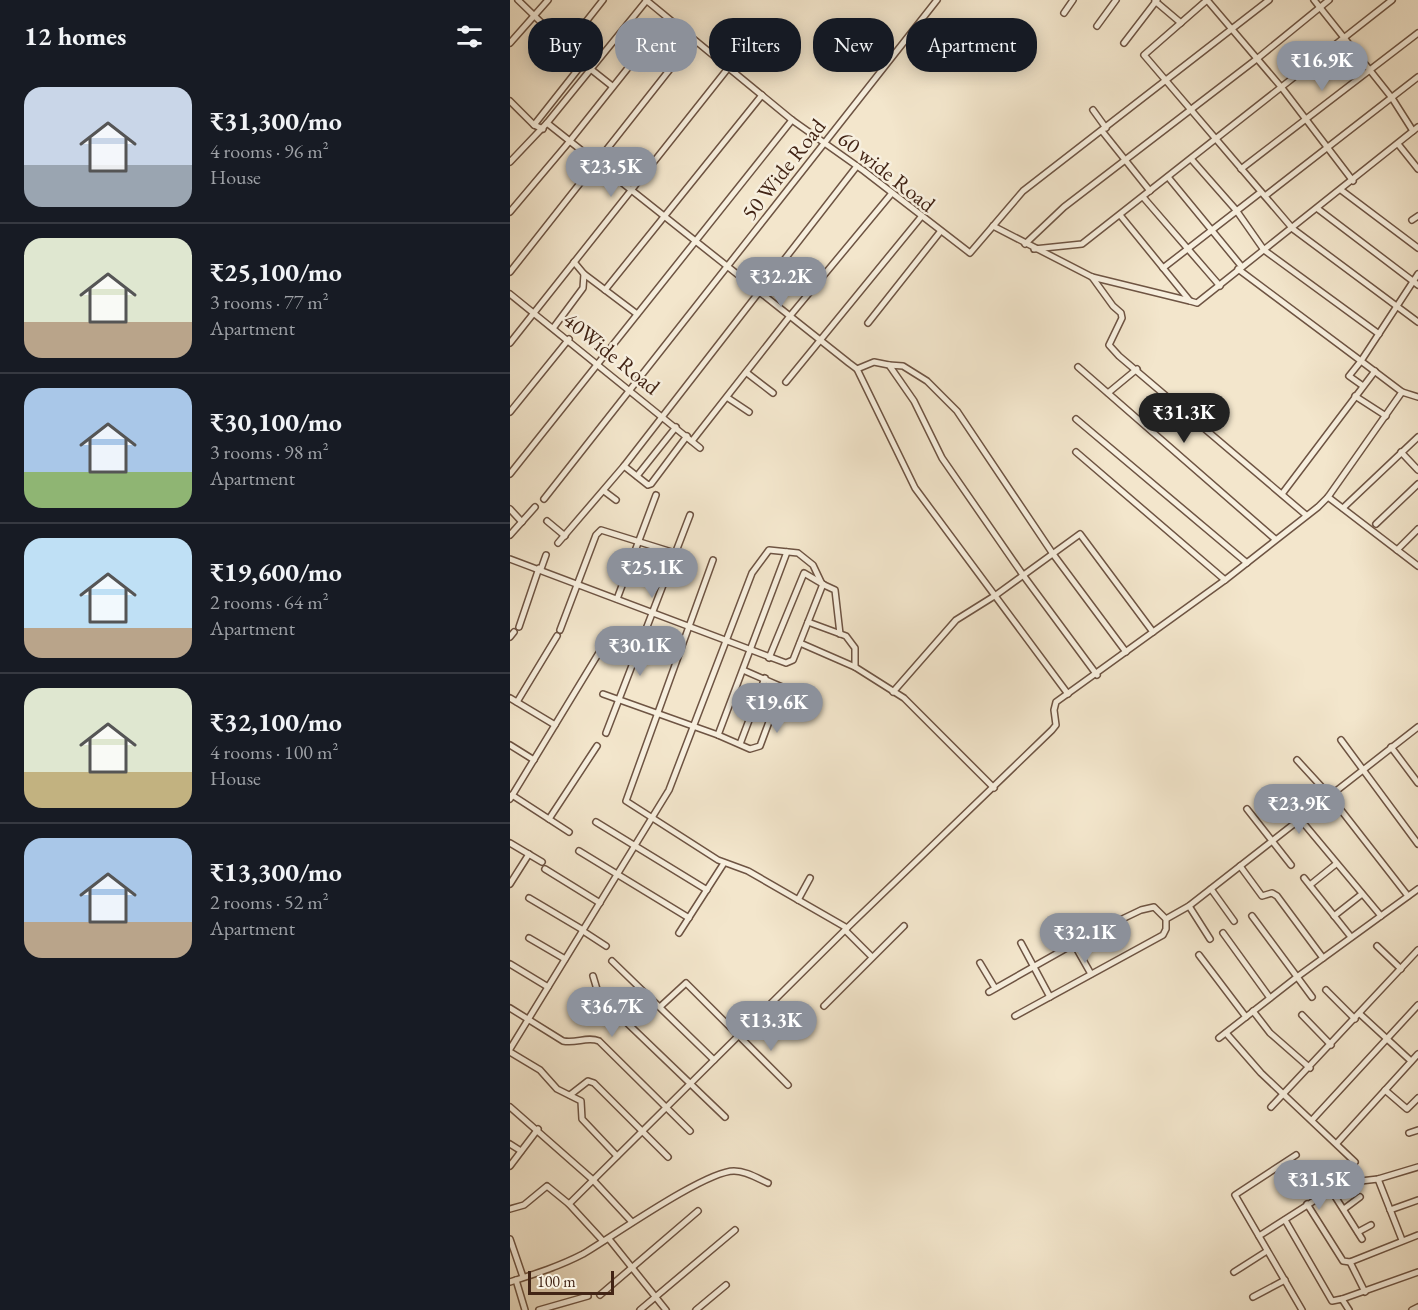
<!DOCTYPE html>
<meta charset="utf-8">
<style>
:root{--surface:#171b24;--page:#20242c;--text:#f1f3f6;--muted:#9ea1a6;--line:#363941;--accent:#8c9099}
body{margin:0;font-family:"EB Garamond",serif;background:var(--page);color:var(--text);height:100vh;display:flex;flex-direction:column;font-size:22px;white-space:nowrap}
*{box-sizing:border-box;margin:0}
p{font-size:20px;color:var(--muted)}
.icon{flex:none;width:33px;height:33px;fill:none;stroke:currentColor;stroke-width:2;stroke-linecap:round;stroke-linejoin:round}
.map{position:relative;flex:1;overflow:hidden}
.drawer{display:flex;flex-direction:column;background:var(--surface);width:510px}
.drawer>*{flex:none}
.hud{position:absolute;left:18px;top:18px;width:570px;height:54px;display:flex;gap:12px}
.scale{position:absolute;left:18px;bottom:15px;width:86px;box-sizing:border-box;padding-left:6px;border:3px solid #422415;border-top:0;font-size:16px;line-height:21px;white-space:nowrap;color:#422415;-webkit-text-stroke:4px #f7efde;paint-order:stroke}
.price{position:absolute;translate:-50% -51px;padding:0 14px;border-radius:21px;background:var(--accent);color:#fff;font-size:20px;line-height:39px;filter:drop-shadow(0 2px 3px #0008)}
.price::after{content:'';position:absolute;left:50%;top:36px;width:18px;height:14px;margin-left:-9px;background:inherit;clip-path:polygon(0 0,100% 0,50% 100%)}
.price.selected{background:#222;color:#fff}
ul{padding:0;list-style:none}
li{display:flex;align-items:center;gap:18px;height:150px;padding:0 24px}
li+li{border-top:2px solid var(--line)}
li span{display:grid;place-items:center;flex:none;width:168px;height:120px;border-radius:18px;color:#555}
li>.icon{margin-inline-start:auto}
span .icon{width:72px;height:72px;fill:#fffc;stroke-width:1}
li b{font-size:26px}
h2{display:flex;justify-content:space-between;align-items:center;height:72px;padding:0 24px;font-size:26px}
.tag{padding:0 21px;border-radius:24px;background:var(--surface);box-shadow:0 3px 15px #0003;font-size:21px;line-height:54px}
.tag.selected{background:var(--accent);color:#fff}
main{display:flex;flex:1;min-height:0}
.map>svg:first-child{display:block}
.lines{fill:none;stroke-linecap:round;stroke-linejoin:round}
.street-casing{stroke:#6e5443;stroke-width:8}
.street{stroke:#f7efde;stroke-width:5}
.labels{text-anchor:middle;stroke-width:5;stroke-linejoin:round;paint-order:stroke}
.street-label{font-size:22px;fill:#422415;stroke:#f7efde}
</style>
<main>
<section class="drawer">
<h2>12 homes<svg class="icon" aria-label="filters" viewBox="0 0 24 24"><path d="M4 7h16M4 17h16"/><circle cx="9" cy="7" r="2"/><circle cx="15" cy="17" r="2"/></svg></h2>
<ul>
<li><span style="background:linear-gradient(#c9d6e8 65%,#9aa5b1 0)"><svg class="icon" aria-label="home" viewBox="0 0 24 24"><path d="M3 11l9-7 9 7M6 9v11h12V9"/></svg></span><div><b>₹31,300/mo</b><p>4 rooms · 96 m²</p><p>House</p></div></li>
<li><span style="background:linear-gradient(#dfe7d0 70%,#b9a48a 0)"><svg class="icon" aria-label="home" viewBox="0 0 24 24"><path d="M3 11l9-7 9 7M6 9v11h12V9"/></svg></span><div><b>₹25,100/mo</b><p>3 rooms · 77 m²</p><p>Apartment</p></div></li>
<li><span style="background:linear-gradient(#a9c7e8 70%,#8fb573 0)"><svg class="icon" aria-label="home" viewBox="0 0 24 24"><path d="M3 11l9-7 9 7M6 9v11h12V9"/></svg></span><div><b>₹30,100/mo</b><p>3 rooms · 98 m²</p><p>Apartment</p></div></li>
<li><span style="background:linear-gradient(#bfe0f5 75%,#b9a48a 0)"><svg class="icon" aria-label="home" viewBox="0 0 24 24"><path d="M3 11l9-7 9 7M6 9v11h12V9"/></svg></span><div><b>₹19,600/mo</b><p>2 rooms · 64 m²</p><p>Apartment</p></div></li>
<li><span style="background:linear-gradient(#dfe7d0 70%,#c2b280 0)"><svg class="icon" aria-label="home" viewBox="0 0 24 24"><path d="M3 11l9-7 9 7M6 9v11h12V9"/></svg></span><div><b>₹32,100/mo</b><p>4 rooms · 100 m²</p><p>House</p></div></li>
<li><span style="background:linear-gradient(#a9c7e8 70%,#b9a48a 0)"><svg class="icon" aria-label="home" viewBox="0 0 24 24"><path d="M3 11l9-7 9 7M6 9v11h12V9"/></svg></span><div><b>₹13,300/mo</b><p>2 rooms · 52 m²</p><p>Apartment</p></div></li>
</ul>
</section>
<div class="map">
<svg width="908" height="1310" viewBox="0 0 908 1310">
<rect width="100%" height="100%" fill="#f3e6cc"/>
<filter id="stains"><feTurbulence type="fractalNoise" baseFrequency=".00333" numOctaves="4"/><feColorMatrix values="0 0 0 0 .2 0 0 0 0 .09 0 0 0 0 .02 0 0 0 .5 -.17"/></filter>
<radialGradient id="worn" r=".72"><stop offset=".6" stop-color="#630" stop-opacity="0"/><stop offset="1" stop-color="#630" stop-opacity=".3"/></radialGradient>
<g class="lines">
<g class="street-casing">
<g id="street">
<polyline points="8,0 73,63 102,86"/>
<polyline points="136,0 282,120 354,171 460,253 513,191 759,0"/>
<polyline points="697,0 634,55 783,229 908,322"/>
<polyline points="697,0 772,88 843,181"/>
<polyline points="804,0 882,98 903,131"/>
<polyline points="645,1 671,23"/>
<polyline points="554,13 563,0"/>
<polyline points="587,26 606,0"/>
<polyline points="0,43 38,0"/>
<polyline points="614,43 647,0"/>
<polyline points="56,47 93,0"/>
<polyline points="0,101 24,125 33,129"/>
<polyline points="583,110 596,128"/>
<polyline points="37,123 339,363 347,369 364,362 379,365 404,401 432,458 513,575 587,675"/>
<polyline points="24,125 73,63"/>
<polyline points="592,131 640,191"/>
<polyline points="888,144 908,169"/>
<polyline points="682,160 726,210 754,250 869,334"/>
<polyline points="0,162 37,123 137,0"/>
<polyline points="731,169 908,33"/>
<polyline points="658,177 732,267"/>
<polyline points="831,190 908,248"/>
<polyline points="755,196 908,77"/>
<polyline points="633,197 710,286"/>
<polyline points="808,209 908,285"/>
<polyline points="0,212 59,142 157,19"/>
<polyline points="610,215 680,301 687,303 908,127"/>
<polyline points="902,220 908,216"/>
<polyline points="483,226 582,277 680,301"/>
<polyline points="515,244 554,207 748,58 819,0"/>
<polyline points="524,249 572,244 882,0"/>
<polyline points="653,268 751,192"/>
<polyline points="728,269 851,361 839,376 853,386"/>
<polyline points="0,272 183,40"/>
<polyline points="74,274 127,314"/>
<polyline points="582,277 603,306 611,313 612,318 599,345 609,356 796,515"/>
<polyline points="95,290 252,95"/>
<polyline points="0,294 190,448"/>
<polyline points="358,323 430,232"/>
<polyline points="44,327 73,288 74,274 64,262"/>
<polyline points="0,343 219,67"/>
<polyline points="379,365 393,366 417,381 447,411 543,554 616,652"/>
<polyline points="568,367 765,539"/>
<polyline points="347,369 405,488 558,694"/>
<polyline points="237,373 263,393"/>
<polyline points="276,382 411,217"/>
<polyline points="892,392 908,397"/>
<polyline points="598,393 627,369"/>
<polyline points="845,396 876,416"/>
<polyline points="218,398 239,412"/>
<polyline points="0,412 59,339"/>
<polyline points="566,419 737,563"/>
<polyline points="182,441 280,316 382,193"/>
<polyline points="566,452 715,580"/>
<polyline points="891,452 908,470"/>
<polyline points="114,466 138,485 141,484 177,436"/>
<polyline points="0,474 282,120"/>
<polyline points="127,476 166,427"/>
<polyline points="94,491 106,500"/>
<polyline points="772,494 865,371"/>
<polyline points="818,497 908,566"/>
<polyline points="34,499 427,0"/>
<polyline points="833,508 908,437"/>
<polyline points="0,509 12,522"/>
<polyline points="37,521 55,536"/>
<polyline points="866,524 908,484"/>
<polyline points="0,535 25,507"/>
<polyline points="48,543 114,466 347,166"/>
<polyline points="887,550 908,529"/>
<polyline points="0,559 276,663 283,660 313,584"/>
<polyline points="203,560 116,801 208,860 238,871 337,928"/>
<polyline points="31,569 36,555"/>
<polyline points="107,599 146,495"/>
<polyline points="298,622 336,636 345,648 345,667 394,698 484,788"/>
<polyline points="9,627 29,568"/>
<polyline points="50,630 86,535 91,530 165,553"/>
<polyline points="0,637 4,632"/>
<polyline points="290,643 345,667"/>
<polyline points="259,658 294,573 311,583"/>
<polyline points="383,692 446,620 486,595 570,534 643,632"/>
<polyline points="93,694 208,735 240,749 250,746 272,687 233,670"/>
<polyline points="0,698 45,725"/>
<polyline points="7,702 47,636"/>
<polyline points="96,733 180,515"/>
<polyline points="208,735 277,552"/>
<polyline points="831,740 908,844"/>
<polyline points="230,744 255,678"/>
<polyline points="0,745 24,760"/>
<polyline points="881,747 908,783"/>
<polyline points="787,760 820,796 898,896"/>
<polyline points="2,795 59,832"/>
<polyline points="0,799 90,651"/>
<polyline points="737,809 781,865"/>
<polyline points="39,819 87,746"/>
<polyline points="790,819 871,916"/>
<polyline points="86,822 197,890"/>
<polyline points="0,843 32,862"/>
<polyline points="69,851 179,918"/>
<polyline points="730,866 752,896 762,893 767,896 813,958"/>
<polyline points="35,869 90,903"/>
<polyline points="794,878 841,937"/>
<polyline points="0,884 19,854"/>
<polyline points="800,885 826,864"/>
<polyline points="701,889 724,921"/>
<polyline points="19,898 73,930"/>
<polyline points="288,900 300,878"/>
<polyline points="679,906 700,939"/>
<polyline points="742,916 802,997"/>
<polyline points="824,916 852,894"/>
<polyline points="656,919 679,906 908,727"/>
<polyline points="335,930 362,957"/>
<polyline points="73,931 96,946"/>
<polyline points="169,933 214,863"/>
<polyline points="713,933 760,998"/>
<polyline points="19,938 55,959"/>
<polyline points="511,943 540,997"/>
<polyline points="564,944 581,974"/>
<polyline points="867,946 891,969"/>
<polyline points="689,955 736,1017"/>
<polyline points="102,961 204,1060"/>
<polyline points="470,963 485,988"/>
<polyline points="0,964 38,987"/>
<polyline points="83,976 89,996 215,1117"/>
<polyline points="816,990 845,1019"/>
<polyline points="479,992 585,932 631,910 644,907 656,919 656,929 653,935 505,1016"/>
<polyline points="151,1006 176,983 278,1085"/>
<polyline points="314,1006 394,926"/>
<path d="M0,1008L53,1041C66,1044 77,1036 89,1041L180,1131"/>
<polyline points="743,1011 760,1033 800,1068"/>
<polyline points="850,1014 901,1061"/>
<polyline points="792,1015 821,1045"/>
<polyline points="716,1033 751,1073 845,1162"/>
<polyline points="709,1038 787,977 908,889"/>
<polyline points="0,1049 159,790 242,573 259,550 288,553 303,565 312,584 325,590 330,634"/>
<polyline points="0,1052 30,1070 47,1089 71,1101 72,1119 107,1156"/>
<polyline points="875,1090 897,1109 908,1098"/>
<polyline points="60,1095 78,1081 84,1083 158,1157"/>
<polyline points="0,1107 83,1180 122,1222"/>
<polyline points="761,1107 908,950"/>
<polyline points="803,1119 908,1005"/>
<polyline points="899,1133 908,1130"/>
<polyline points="827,1143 908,1054"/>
<polyline points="0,1144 11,1151"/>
<polyline points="786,1155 725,1195 792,1310"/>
<polyline points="0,1166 28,1129"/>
<polyline points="868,1179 892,1240"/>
<polyline points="821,1190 852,1239"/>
<polyline points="797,1204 833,1261 840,1262 908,1235"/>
<polyline points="0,1209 14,1205 37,1186 59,1204"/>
<polyline points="834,1209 850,1197"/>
<polyline points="880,1210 908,1200"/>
<polyline points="775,1220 822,1301 832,1299 839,1310"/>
<polyline points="848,1232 861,1225"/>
<polyline points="749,1236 821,1190 842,1182 868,1179 908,1167"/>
<polyline points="0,1239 13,1277"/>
<polyline points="99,1239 156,1310"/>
<polyline points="93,1241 59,1204 337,928 542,730 546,725 544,710 546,702 715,580 808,507 818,497 892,392 851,361 908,274"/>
<polyline points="840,1262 855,1292"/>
<polyline points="724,1272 757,1251"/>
<polyline points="6,1280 15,1310"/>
<path d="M0,1282C25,1274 50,1266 73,1254C102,1237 195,1171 224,1171C236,1171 247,1178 258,1183"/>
<polyline points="90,1295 188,1211"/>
<polyline points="743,1297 775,1280"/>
<polyline points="832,1299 908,1272"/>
<polyline points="29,1310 78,1296"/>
<polyline points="130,1310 225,1230"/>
<polyline points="186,1310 216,1285"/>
<polyline points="902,1310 908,1307"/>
</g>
</g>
<use href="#street" class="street"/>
</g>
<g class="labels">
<g class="street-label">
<text transform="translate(273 169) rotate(-52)" y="8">50 Wide Road</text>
<text transform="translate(377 171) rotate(38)" y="8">60 wide Road</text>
<text transform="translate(102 353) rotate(39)" y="8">40Wide Road</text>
</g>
</g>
<rect width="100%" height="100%" filter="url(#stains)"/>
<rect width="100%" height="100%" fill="url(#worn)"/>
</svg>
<div class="scale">100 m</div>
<b class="price" style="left:812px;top:92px">₹16.9K</b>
<b class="price" style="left:101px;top:198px">₹23.5K</b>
<b class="price" style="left:271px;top:308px">₹32.2K</b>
<b class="price selected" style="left:674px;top:444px">₹31.3K</b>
<b class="price" style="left:142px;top:599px">₹25.1K</b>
<b class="price" style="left:130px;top:677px">₹30.1K</b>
<b class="price" style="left:267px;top:734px">₹19.6K</b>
<b class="price" style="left:789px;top:835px">₹23.9K</b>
<b class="price" style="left:575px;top:964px">₹32.1K</b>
<b class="price" style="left:102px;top:1038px">₹36.7K</b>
<b class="price" style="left:261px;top:1052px">₹13.3K</b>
<b class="price" style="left:809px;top:1211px">₹31.5K</b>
<div class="hud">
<a class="tag">Buy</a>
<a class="tag selected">Rent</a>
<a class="tag">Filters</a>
<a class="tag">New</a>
<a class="tag">Apartment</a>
</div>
</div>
</main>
